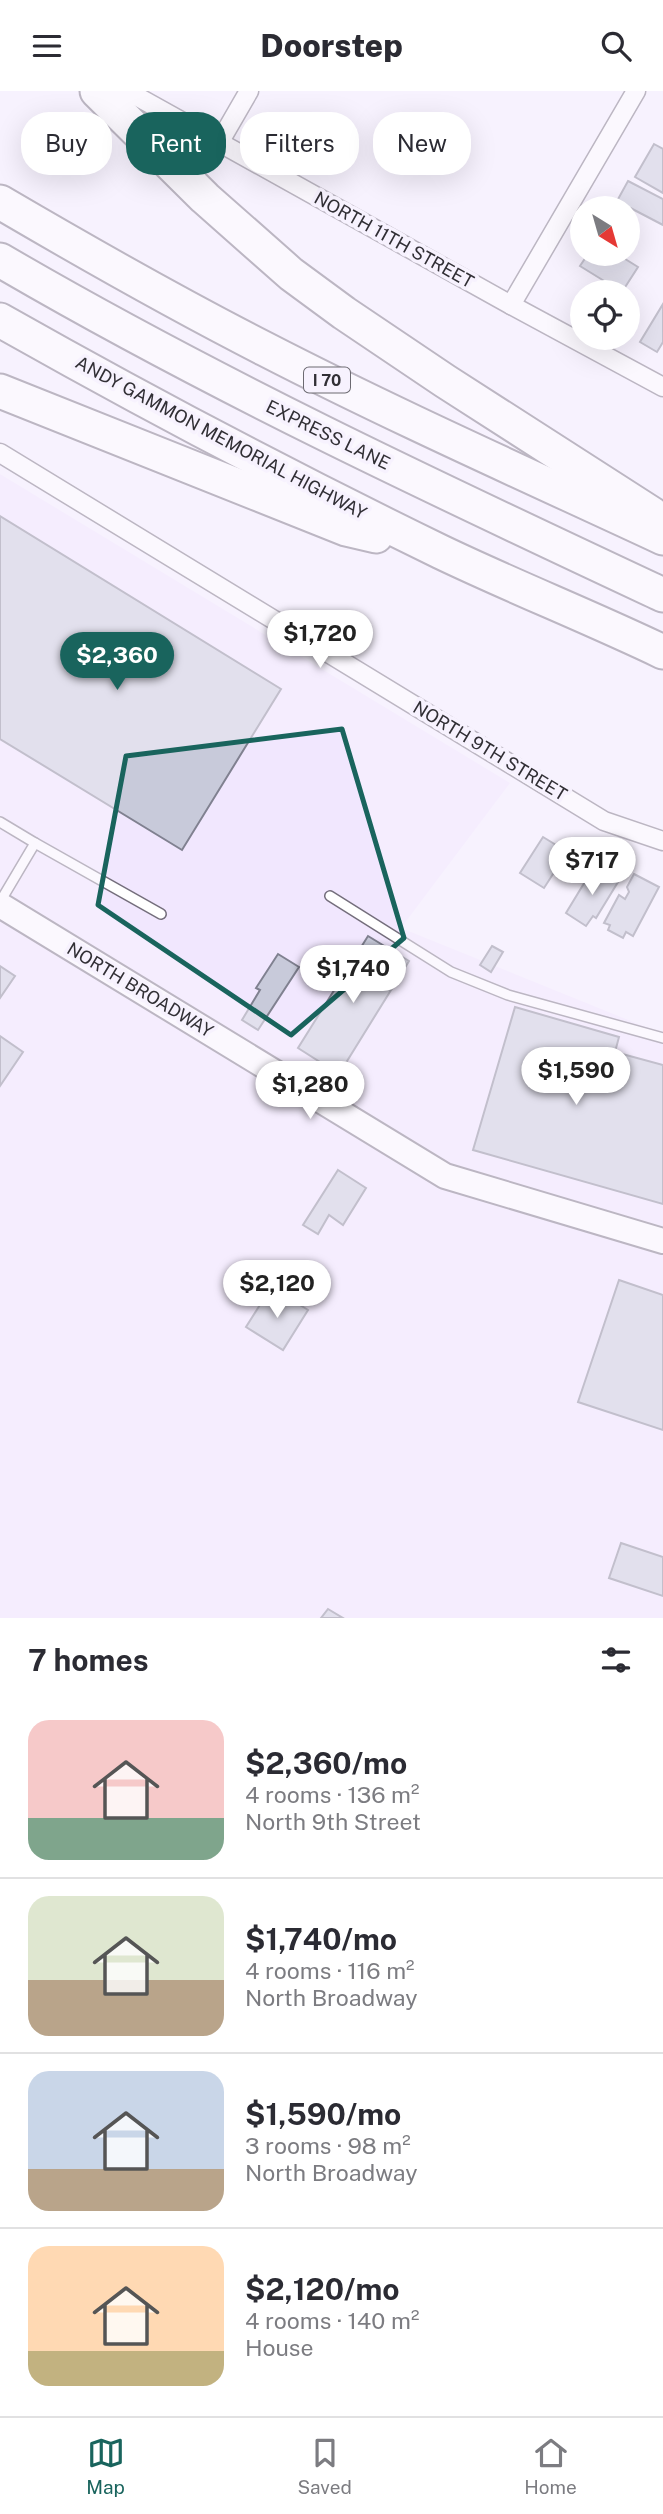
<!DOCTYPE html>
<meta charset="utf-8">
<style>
:root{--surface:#fff;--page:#f2f2f3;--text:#2b2b33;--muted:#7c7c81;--line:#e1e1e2;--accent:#19645d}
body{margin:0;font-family:"Public Sans",sans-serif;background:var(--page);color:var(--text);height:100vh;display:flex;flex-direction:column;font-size:26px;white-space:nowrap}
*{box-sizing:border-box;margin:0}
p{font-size:23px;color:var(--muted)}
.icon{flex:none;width:38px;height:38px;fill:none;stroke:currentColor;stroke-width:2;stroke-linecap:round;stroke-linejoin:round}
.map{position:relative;height:1527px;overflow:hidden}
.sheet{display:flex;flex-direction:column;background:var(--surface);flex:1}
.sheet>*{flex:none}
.hud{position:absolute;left:21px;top:21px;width:621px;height:63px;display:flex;gap:14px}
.needle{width:46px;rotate:143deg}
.tools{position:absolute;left:570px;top:105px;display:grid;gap:14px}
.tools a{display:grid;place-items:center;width:70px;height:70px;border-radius:50%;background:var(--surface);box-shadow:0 7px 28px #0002;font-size:35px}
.price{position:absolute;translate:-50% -60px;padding:0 16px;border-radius:24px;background:#fff;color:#222;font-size:23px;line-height:46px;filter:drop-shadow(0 2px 4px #0008)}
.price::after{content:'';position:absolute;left:50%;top:42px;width:21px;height:16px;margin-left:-10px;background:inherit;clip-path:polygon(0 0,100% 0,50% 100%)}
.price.on{background:var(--accent);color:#fff}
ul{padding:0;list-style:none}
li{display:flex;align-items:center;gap:21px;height:175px;padding:0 28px}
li+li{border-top:2px solid var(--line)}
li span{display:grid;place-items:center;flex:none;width:196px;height:140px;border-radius:21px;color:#555}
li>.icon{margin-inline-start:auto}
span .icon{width:84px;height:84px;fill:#fffc;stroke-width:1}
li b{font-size:30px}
h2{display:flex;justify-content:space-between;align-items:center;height:84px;padding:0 28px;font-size:30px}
.chip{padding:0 24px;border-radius:28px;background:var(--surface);box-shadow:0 7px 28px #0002;font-size:24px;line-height:63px}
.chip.on{background:var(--accent);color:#fff}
header{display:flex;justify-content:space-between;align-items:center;height:91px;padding:0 28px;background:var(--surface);font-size:32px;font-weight:800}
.menu{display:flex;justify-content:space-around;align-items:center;height:98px;border-top:2px solid var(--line);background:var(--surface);font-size:19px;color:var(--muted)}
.menu a{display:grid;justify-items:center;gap:4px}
.menu .on{color:var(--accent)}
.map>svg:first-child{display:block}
.built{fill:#f1e7fe}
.building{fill:#c8cada;stroke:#808190;stroke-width:2}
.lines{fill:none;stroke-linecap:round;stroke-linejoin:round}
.service-casing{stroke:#746e7c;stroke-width:12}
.minor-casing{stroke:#746e7c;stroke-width:21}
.secondary-casing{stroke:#746e7c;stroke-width:28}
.motorway-casing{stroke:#746e7c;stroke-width:37}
.service{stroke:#fff;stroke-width:9}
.minor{stroke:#fff;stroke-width:18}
.secondary{stroke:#fff;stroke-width:24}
.motorway{stroke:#fff;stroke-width:33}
.marked{fill:none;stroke:#19645d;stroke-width:5;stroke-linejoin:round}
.labels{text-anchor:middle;stroke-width:7;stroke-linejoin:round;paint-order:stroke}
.shield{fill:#f7f2fe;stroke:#6c6a71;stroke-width:2}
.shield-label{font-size:16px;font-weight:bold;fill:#312f35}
.street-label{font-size:18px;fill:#312f35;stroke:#f7f2fe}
</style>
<header><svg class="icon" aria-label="menu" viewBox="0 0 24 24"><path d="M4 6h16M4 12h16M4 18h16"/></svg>Doorstep<svg class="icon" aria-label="search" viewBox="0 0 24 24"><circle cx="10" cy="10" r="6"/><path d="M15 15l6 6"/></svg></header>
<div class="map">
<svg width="663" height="1527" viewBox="0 0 663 1527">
<rect width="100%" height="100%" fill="#f7f2fe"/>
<polygon class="built" points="0,383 510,692 401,837 663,943 663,1527 0,1527"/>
<g class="building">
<polygon points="654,53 663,58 663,102 635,86"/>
<polygon points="628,90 663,108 663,134 617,110"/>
<polygon points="588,163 617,163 638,176 622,201 580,175"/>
<polygon points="663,213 663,251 657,261 640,251"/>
<polygon points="0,425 281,598 182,759 0,648"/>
<polygon points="543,746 556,754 553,758 564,766 544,797 520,782"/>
<polygon points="594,776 618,791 596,827 593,825 586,835 566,822"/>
<polygon points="634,783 659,796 633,845 626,841 623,847 608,839 610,834 604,832 619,804 625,808 629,801 627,796"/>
<polygon points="368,845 409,870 339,983 298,957"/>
<polygon points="492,855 503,861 491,881 480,874"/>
<polygon points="278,863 299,876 258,939 242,929 260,899 256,897"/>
<polygon points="0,875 15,885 0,907"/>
<polygon points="515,916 619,946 615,961 663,974 663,1113 473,1059"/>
<polygon points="0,945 23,961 0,995"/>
<polygon points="338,1079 366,1097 343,1134 329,1124 318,1143 303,1134"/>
<polygon points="619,1189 663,1204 663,1339 578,1311"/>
<polygon points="268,1201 284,1212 287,1206 308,1219 283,1259 246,1236"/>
<polygon points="621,1452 663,1466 663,1505 609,1487"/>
<polygon points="328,1518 343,1527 321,1527"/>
</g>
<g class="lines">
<g class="service-casing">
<g id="service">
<polyline points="0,731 35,752 0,811"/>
<polyline points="35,752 161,823"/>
<polyline points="330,805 451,881 508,904 663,947"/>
</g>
</g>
<g class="minor-casing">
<g id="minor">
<polyline points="127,0 511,214 663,296"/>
<polyline points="219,52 249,0"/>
<polyline points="511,214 636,0"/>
<polyline points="0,362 604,730 663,750"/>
</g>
</g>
<g class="secondary-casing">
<polyline id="secondary" points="0,814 445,1085 663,1150"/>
</g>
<g class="motorway-casing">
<g id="motorway">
<polyline points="97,0 205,107 291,183 344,222 445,290 652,423"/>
<path d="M0,111C87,162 175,212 265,258C395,325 530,385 663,447"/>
<path d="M0,169C214,294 439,399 663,504"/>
<path d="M0,229C145,311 291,388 441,461C514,496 590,526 663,561"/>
<polyline points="0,300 346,438 376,445"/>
</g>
</g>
<use href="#service" class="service"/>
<use href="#minor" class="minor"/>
<use href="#secondary" class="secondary"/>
<use href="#motorway" class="motorway"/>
</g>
<path d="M0 0H663V1527H0ZM342,638L404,847L291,944L98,814L126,665Z" fill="#f7f2fe" fill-opacity=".55" fill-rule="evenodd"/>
<path class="marked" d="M342,638L404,847L291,944L98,814L126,665Z"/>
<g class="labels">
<rect class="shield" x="304" y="276.5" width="46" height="25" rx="5"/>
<g class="shield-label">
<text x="327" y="295">I 70</text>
</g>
<g class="street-label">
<text transform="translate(394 149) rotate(29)" y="6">NORTH 11TH STREET</text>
<text transform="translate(328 344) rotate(26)" y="6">EXPRESS LANE</text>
<text transform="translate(221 347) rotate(28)" y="6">ANDY GAMMON MEMORIAL HIGHWAY</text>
<text transform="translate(490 660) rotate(31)" y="6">NORTH 9TH STREET</text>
<text transform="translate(140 899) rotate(31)" y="6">NORTH BROADWAY</text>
</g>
</g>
</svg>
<div class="tools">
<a><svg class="needle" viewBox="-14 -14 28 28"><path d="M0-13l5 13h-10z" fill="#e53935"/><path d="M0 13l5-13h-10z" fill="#7c7c81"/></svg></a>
<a><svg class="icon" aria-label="locate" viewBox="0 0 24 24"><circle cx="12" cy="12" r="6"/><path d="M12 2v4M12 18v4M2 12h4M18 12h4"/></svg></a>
</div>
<b class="price" style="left:320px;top:579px">$1,720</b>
<b class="price on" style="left:117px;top:601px">$2,360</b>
<b class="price" style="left:592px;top:806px">$717</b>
<b class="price" style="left:353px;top:914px">$1,740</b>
<b class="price" style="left:576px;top:1016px">$1,590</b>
<b class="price" style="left:310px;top:1030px">$1,280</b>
<b class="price" style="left:277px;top:1229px">$2,120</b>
<div class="hud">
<a class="chip">Buy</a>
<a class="chip on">Rent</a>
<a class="chip">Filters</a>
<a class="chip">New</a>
</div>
</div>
<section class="sheet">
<h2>7 homes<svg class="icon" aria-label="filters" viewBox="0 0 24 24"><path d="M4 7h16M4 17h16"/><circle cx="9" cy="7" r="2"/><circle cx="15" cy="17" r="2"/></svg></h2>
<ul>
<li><span style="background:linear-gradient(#f6c9c9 70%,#7fa58c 0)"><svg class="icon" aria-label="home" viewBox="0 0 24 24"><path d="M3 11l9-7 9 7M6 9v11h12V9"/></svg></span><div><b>$2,360/mo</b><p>4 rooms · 136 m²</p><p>North 9th Street</p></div></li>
<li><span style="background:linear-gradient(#dfe7d0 60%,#b9a48a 0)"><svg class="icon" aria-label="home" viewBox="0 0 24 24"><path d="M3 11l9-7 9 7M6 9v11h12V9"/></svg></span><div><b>$1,740/mo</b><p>4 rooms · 116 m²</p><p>North Broadway</p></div></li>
<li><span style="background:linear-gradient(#c9d6e8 70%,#b9a48a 0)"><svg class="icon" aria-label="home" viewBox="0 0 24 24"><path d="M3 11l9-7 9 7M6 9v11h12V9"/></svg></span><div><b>$1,590/mo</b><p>3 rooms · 98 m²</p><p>North Broadway</p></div></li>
<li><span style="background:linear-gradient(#ffd9b3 75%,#c2b280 0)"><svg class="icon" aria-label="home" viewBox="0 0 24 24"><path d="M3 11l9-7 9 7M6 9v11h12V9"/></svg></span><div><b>$2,120/mo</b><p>4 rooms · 140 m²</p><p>House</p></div></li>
</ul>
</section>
<nav class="menu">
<a class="on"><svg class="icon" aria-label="map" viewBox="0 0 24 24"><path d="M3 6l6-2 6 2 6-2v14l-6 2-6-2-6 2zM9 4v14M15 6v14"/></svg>Map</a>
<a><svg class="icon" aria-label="saved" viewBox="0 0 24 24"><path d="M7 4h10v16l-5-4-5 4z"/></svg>Saved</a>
<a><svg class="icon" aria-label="home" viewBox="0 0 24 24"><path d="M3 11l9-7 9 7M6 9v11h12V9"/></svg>Home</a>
</nav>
